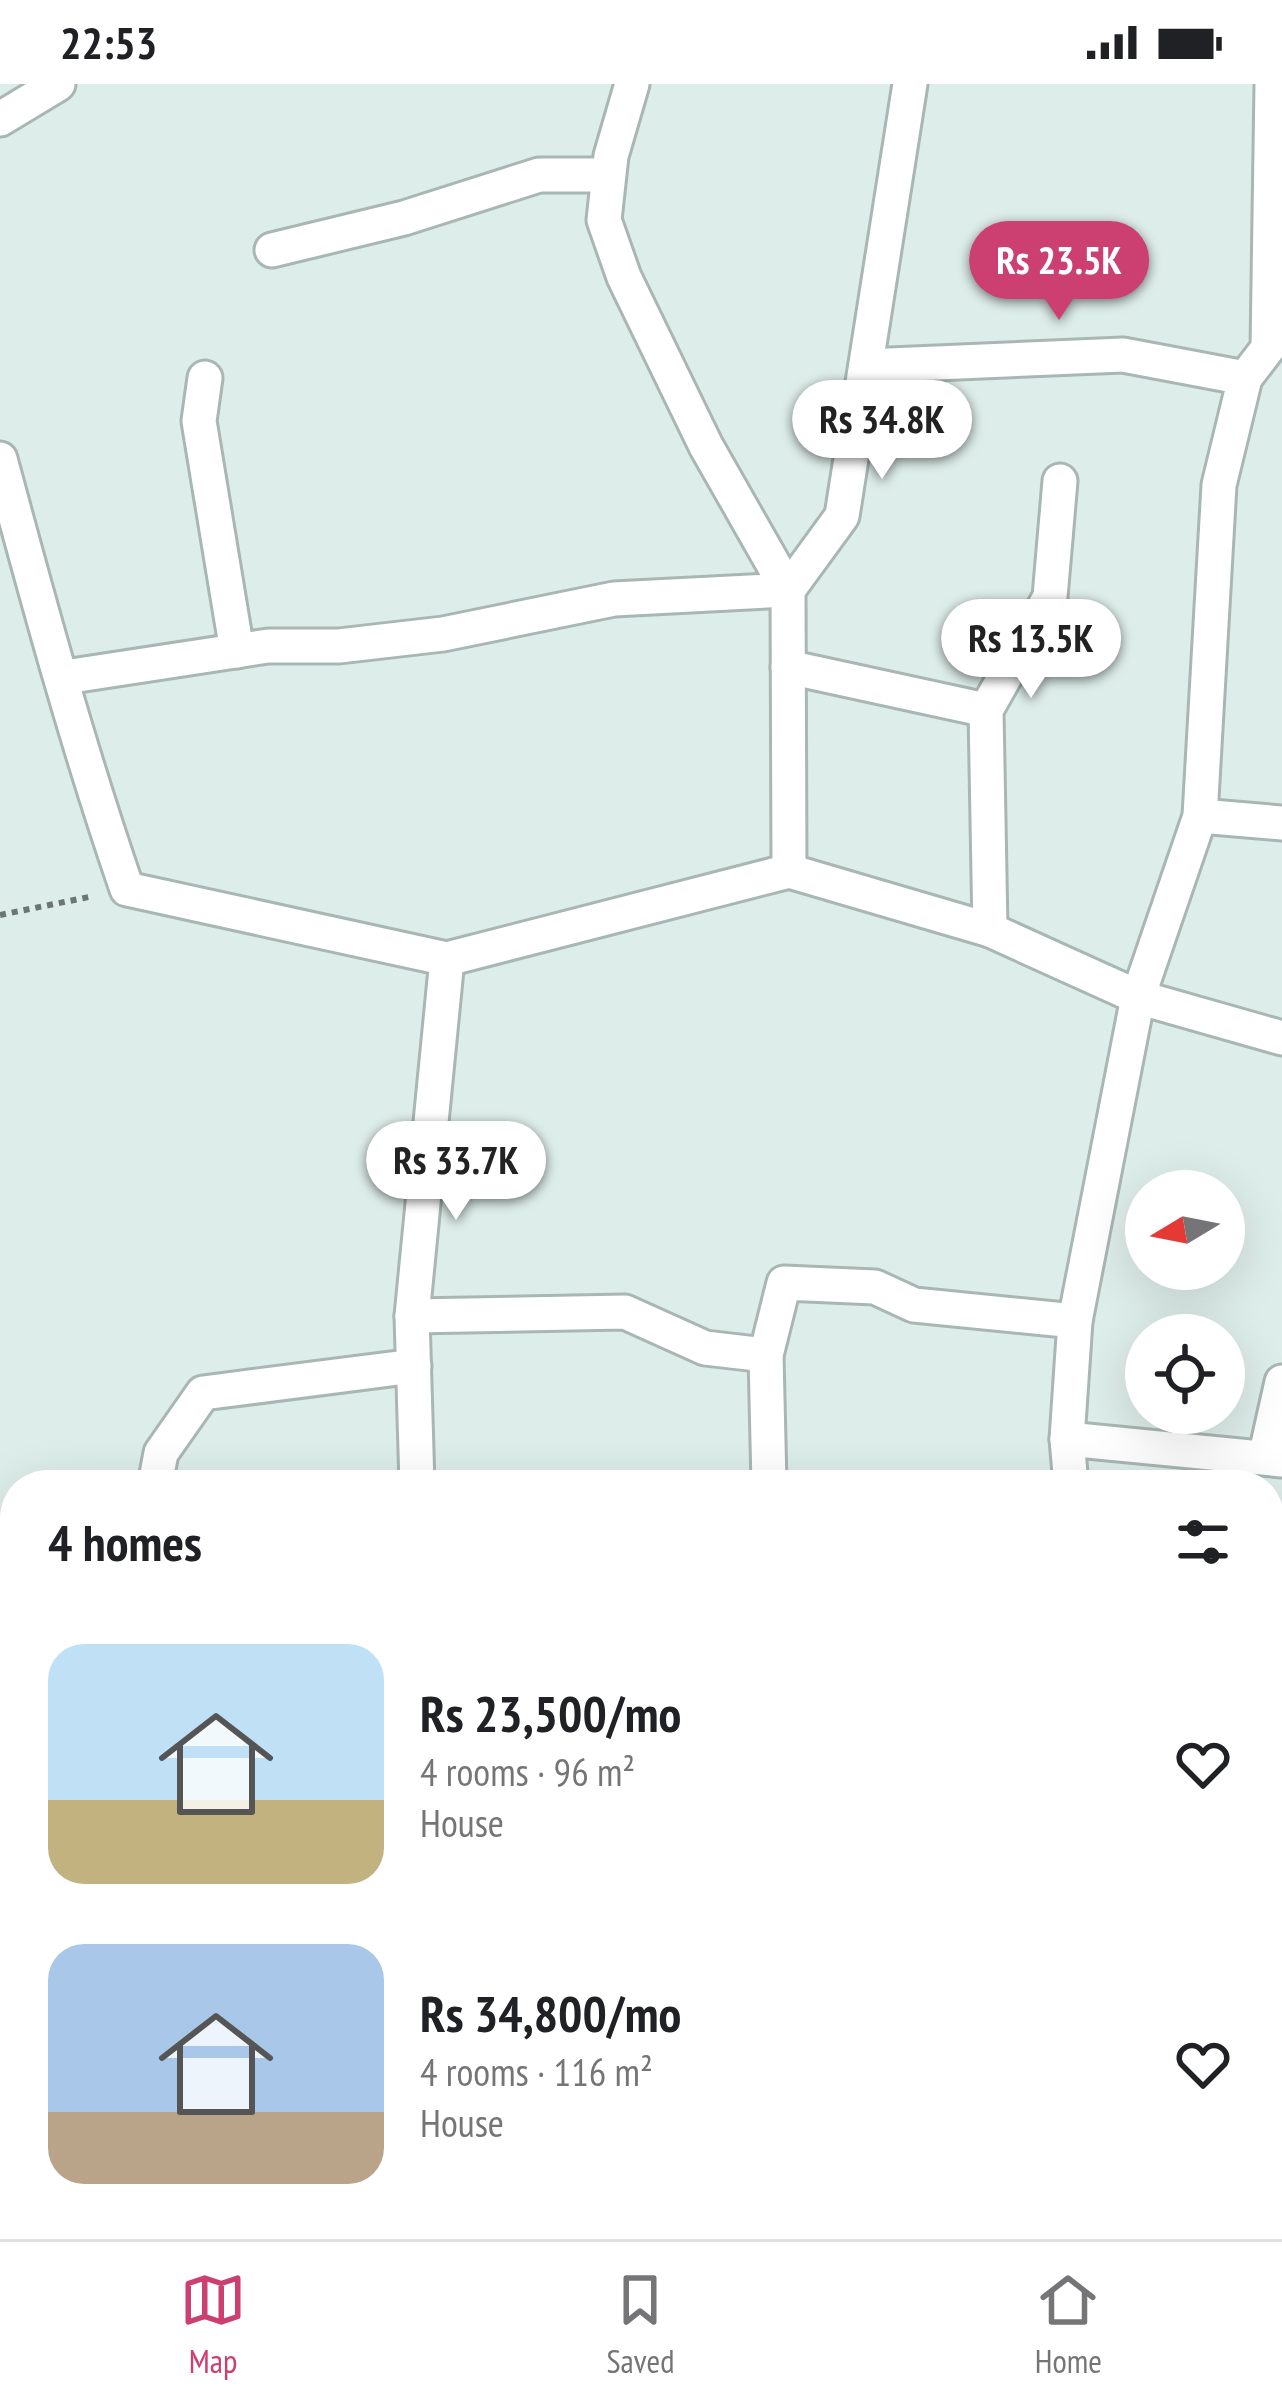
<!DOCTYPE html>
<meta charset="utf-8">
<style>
:root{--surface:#fff;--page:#f6f6f6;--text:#202124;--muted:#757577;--line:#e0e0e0;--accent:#cb3f71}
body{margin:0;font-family:"PT Sans Narrow",sans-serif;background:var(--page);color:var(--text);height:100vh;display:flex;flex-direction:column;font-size:45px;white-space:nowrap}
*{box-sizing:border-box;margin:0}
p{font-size:39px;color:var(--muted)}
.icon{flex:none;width:66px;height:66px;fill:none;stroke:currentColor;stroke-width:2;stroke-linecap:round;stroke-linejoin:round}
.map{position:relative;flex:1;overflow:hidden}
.side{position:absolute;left:0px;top:1386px;width:1284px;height:771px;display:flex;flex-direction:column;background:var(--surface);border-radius:48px 48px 0 0;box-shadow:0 12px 48px #0002}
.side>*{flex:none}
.needle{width:78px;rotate:260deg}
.tools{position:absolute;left:1125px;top:1086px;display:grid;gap:24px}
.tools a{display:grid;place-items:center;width:120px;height:120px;border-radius:50%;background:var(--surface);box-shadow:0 12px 48px #0002;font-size:60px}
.price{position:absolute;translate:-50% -102px;padding:0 27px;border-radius:42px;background:#fff;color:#222;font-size:39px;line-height:78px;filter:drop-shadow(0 3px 6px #0008)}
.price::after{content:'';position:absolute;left:50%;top:72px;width:36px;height:27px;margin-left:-18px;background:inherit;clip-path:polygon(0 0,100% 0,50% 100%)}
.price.current{background:var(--accent);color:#fff}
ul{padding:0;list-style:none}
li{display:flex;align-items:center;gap:36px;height:300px;padding:0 48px}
li span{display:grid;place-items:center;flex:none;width:336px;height:240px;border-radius:36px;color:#555}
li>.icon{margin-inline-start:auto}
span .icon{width:144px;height:144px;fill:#fffc;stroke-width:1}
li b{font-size:51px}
h2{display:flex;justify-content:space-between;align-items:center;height:144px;padding:0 48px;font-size:51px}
.status{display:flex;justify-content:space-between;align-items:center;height:84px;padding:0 60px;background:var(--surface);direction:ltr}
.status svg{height:33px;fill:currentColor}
.tab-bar{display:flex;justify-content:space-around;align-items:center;height:168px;border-top:3px solid var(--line);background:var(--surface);font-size:33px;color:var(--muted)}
.tab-bar a{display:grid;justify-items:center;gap:6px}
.tab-bar .current{color:var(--accent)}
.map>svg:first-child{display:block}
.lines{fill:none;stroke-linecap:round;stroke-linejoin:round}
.minor-casing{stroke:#a8b7b3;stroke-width:39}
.path{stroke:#6b7572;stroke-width:6;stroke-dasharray:6 6;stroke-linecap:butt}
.minor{stroke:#fff;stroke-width:33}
</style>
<div class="status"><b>22:53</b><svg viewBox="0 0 49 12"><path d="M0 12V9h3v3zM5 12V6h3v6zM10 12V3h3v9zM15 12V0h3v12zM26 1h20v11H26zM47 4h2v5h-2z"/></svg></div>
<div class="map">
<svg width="1282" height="2155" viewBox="0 0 1282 2155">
<rect width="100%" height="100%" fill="#ddede9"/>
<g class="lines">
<g class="minor-casing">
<g id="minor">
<polyline points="0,35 58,0"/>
<polyline points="272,166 404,134 539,91 608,91"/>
<polyline points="866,282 1123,271 1245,294"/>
<polyline points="205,294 199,337 237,567"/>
<path d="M0,375C39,520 78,663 127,805L447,875L789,787L990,846L1138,913L1282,954"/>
<polyline points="788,583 986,626"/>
<polyline points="65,593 268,562 339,562 443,550 614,515 788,506 706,362 624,193 604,136 611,72 632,0"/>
<polyline points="1200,732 1282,739"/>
<polyline points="789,787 788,506 842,432 910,0"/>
<polyline points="990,846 986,626 1050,513 1060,397"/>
<polyline points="412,1232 625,1228 705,1264 766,1271"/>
<polyline points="1067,1355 1282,1376"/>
<polyline points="1265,1374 1282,1298"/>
<polyline points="155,1401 161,1369 203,1309 414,1282"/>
<polyline points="417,1401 412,1232 447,875"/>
<polyline points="769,1401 766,1271 784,1199 875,1203 914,1221 1075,1237"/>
<polyline points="1071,1401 1067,1355 1075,1237 1138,913 1200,732 1219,401 1245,294 1268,264 1272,0"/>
<polyline points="1269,1558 1282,1559"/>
<polyline points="1269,1845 1282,1849"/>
<polyline points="0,1960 15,1960"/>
<polyline points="0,2048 15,2050"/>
<polyline points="267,2142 268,2155"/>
<polyline points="634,2142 634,2155"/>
<polyline points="419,2155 534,2142"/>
<polyline points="944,2155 947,2142"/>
</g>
</g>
<polyline class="path" points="0,831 94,812"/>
<use href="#minor" class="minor"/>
</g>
</svg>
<div class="tools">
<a><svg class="needle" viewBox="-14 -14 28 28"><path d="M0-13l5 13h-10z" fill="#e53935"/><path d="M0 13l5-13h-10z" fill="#757577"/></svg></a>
<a><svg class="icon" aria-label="locate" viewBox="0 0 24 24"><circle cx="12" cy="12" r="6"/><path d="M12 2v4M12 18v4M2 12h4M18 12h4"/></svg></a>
</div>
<b class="price current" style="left:1059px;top:239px">Rs 23.5K</b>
<b class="price" style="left:882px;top:398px">Rs 34.8K</b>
<b class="price" style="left:1031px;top:617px">Rs 13.5K</b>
<b class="price" style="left:456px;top:1139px">Rs 33.7K</b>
<section class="side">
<h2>4 homes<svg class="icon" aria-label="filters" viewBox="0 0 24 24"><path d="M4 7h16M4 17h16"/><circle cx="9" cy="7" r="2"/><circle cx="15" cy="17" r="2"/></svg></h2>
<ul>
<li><span style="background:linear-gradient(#bfe0f5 65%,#c2b280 0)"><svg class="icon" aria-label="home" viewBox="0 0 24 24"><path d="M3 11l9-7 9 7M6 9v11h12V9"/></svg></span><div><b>Rs 23,500/mo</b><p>4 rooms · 96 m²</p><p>House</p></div><svg class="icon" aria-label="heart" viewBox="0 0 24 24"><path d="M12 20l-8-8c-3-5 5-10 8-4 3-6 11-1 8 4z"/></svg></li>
<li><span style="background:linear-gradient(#a9c7e8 70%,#b9a48a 0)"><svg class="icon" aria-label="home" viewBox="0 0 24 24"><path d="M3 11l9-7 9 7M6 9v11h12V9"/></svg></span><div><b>Rs 34,800/mo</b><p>4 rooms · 116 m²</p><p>House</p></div><svg class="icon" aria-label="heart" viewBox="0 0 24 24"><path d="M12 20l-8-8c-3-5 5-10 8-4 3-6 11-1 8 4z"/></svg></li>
</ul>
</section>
</div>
<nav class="tab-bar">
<a class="current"><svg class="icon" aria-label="map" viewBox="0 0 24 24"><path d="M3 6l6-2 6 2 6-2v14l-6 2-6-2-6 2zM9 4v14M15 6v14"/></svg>Map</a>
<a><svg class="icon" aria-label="saved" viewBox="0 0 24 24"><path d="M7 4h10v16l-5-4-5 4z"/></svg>Saved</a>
<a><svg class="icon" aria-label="home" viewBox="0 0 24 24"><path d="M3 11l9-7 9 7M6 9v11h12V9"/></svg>Home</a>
</nav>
